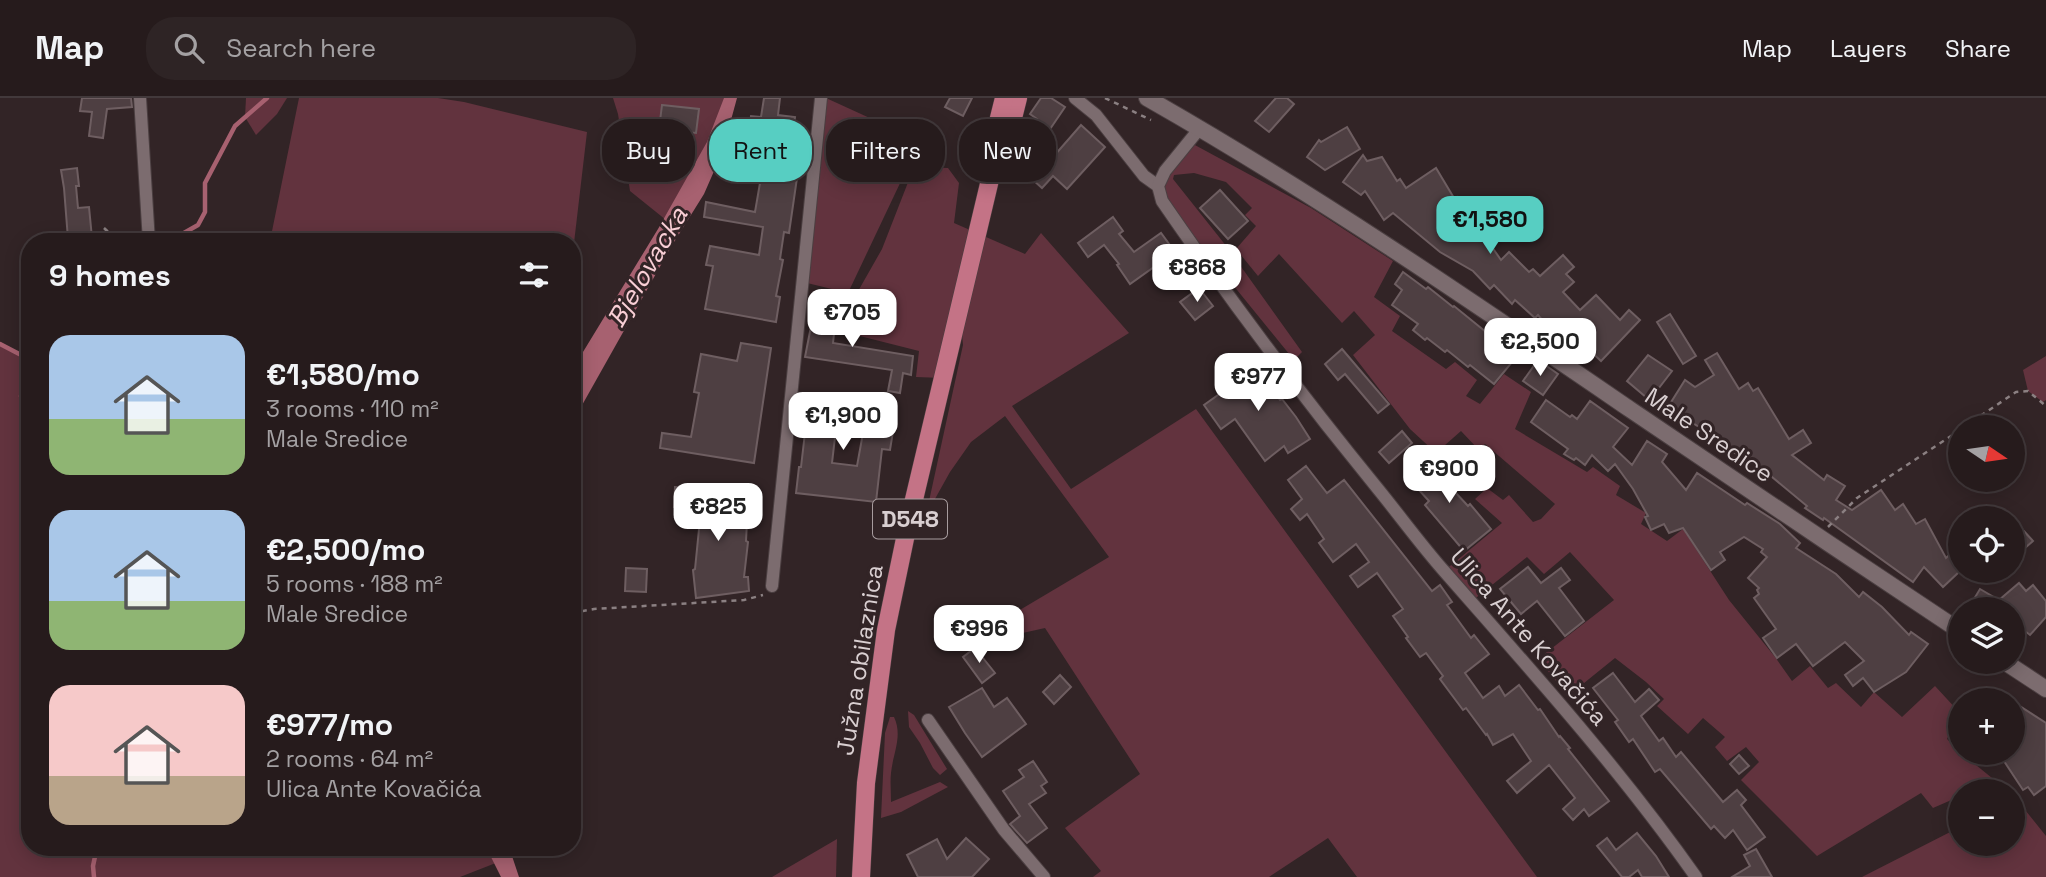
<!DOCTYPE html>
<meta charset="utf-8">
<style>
:root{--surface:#261b1c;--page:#2e2425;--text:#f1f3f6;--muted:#a4a1a3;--line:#42393b;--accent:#57cec2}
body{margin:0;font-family:"Space Grotesk",sans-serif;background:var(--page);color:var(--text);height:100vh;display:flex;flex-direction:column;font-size:26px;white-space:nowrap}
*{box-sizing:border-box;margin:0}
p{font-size:23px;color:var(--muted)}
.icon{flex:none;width:38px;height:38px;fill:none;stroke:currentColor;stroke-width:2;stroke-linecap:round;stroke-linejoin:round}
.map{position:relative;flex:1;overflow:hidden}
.details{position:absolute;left:21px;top:135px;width:560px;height:623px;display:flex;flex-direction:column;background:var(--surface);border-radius:28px;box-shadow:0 4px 18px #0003,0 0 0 2px var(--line)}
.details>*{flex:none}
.top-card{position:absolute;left:602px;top:21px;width:665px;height:63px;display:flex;gap:14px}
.needle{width:46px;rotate:103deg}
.controls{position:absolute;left:1948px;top:317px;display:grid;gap:14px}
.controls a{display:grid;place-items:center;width:77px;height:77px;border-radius:50%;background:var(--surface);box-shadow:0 4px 18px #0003,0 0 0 2px var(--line);font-size:35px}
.price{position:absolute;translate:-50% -60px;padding:0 16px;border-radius:14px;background:#fff;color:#222;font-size:23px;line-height:46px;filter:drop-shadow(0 2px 4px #0008)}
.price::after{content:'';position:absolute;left:50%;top:42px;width:21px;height:16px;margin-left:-10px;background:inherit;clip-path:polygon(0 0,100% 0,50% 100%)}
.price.on{background:var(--accent);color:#111}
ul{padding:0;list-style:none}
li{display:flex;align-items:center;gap:21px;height:175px;padding:0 28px}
li span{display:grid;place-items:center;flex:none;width:196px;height:140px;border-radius:21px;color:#555}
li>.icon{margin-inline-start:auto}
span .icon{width:84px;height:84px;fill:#fffc;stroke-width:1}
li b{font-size:30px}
h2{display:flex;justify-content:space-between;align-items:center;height:84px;padding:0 28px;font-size:30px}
.pill{padding:0 24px;border-radius:28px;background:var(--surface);box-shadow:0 4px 18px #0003,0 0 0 2px var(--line);font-size:24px;line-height:63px}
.pill.on{background:var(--accent);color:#111}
header{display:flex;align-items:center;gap:42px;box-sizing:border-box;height:98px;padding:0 35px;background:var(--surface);border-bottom:2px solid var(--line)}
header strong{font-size:33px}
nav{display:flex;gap:38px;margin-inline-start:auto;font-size:24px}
.search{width:490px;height:63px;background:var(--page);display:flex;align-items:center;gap:18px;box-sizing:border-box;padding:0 24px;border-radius:28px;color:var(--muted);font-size:26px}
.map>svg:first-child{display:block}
.green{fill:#62333e}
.water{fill:#a76170}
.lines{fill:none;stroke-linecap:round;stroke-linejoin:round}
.stream{stroke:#a76170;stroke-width:4.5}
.building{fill:#4e3f42;stroke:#6e5e61;stroke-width:2;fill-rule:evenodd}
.minor-casing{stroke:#4b3f41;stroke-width:14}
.tertiary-casing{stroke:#4b3f41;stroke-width:18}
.primary-casing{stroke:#4b3f41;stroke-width:19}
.path{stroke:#8b8082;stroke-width:2.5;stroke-dasharray:5 5;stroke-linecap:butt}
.minor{stroke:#7c6c6f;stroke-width:12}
.tertiary{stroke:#7c6c6f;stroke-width:16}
.primary{stroke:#c47386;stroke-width:18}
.labels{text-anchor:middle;stroke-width:6;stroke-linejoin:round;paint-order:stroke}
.shield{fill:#322426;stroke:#a79c9e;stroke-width:2}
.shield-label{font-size:23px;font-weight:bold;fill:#d9cfd1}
.street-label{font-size:24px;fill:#d9cfd1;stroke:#322426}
.water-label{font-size:26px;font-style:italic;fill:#f9cfd6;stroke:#322426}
</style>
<header>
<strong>Map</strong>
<div class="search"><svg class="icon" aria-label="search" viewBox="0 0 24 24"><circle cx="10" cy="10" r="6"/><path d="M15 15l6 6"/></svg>Search here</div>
<nav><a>Map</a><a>Layers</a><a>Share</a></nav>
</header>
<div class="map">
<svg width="2046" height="779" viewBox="0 0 2046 779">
<rect width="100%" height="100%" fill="#322426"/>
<g class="green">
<polygon points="246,0 287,0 277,16 256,37 245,19"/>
<polygon points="299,0 438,0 464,4 587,34 572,162 572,144 270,143"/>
<polygon points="613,0 732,0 671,126 630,93 618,16"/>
<polygon points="826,0 920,43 848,195 803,184"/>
<polygon points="1193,46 1311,110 1393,163 1374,199 1400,218 1392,233 1446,271 1455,264 1477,282 1466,298 1480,306 1504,276 1531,294 1515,331 1587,374 1593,369 1620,388 1616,397 1646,415 1641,426 1667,443 1683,431 1729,502 1775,559 1792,583 1810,568 1828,590 1836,585 1861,609 1874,594 1902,619 1935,588 1959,614 1947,641 1960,654 2008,693 1960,693 1960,706 1956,700 1933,710 1921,695 1817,758 1741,682 1759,664 1746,649 1727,663 1715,649 1725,639 1703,620 1688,636 1657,608 1664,601 1646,584 1615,560 1568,598 1538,561 1614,502 1570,454 1544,476 1527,459 1472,503 1444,473 1502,425 1475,401 1487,390 1503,402 1509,397 1533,424 1541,421 1555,406 1485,346 1478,351 1461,333 1436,355 1410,331 1353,257 1375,237 1354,213 1342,225 1279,156 1258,178 1236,151 1256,128 1245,117 1252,110 1226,84 1194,75 1174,77 1173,81 1227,149 1302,254 1294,262 1177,118 1164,99 1162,86"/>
<polygon points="914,69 948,70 959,85 954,125 1025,156 1041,135 1129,235 1012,308 1071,391 1196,311 1537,779 1357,779 1328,740 1269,779 1093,779 1101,773 1065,730 1140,676 1045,530 1005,539 996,526 1109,459 1005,318 971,344 950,374 926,417 963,247 962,237 943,280 916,279 919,253 836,232 882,151"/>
<polygon points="0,246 25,259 28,279 21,298 30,327 30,749 503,749 506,761 460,779 0,779"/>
<polygon points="2046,258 2046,302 2043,304 2028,293 2023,272"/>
<polygon points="908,613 914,617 947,671 940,677 933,670 920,645 909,629"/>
<path d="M890,619H894C903,638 893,655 891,675C890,684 891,694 891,704L940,684L948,689L901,714L881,720L885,635Z"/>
<polygon points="2013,697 2046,738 2046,779 1862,779 1960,729 1960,746 2012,746"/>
<polygon points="837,741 836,779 772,779"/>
</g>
<g class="water">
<polygon points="724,0 737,0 722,55 704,96 671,149 572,325 572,272 658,131 707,44"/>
<polygon points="486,749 509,749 519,779 501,779"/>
</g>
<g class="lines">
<g class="stream">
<polyline points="168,144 198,127 205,114 205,85 235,28 267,0"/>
<polyline points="0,246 25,259 30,256"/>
<polyline points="25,259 28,279 21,298 30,327"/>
<polyline points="94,779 93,768 97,749"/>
</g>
</g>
<g class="building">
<polygon points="82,0 131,0 132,9 107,11 103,40 89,38 92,14 80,13"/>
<polygon points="764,0 780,0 778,17 795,19 792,40 782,39 778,70 798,73 789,135 784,134 780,161 783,162 776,198 780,199 776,224 705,211 713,168 706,167 710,148 759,157 763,129 704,119 706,104 755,114 760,85 736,81 739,64 755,66 760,36 749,35 751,18 761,19"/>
<polygon points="950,0 972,0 963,18 945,9"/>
<polygon points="1041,0 1051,0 1065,9 1042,43 1028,34 1037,21 1030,16"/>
<polygon points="1276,0 1287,0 1294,6 1269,34 1255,23"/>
<polygon points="662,7 699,11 696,35 659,31"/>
<polygon points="1081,27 1105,49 1067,91 1053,78 1042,90 1033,82"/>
<polygon points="1347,29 1360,51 1325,72 1307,59 1319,42 1321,44"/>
<polygon points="1363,57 1367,63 1382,59 1397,83 1400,81 1406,90 1436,70 1454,100 1457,99 1460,106 1461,105 1475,126 1483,121 1493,135 1485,139 1501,162 1509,154 1529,174 1533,171 1540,178 1563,157 1574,169 1566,176 1574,184 1563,194 1580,212 1596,197 1620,222 1629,212 1640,222 1601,263 1585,248 1578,254 1558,232 1554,236 1538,217 1535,220 1515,202 1512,206 1494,187 1490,191 1473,173 1440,154 1393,115 1384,122 1365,93 1361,97 1343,84"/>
<polygon points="77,70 79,88 76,88 78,110 89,109 92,140 68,141 64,90 61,72"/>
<polygon points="1220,92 1248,123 1228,141 1200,110"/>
<polygon points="1113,119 1123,133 1119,136 1134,154 1161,135 1175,154 1130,186 1117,167 1119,166 1104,147 1088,159 1078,145"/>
<polygon points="1403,174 1426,191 1428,189 1453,209 1454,208 1497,243 1494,247 1513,263 1494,286 1470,267 1468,269 1447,252 1445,254 1427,240 1425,242 1413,232 1418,226 1392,207 1402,192 1395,186"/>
<polygon points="1199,190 1213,208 1195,222 1180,204"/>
<polygon points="816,203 837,207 831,236 834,236 833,245 913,258 911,277 903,275 900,295 888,293 892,272 805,259"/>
<polygon points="1670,216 1696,258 1683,266 1657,224"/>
<polygon points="741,245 771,250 754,365 660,350 662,335 691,339 699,295 694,294 701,256 737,263"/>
<polygon points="1342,251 1389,306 1378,315 1345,276 1338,282 1325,266"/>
<polygon points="1717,255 1739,291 1748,285 1753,293 1758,290 1789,341 1803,332 1811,345 1792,357 1824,382 1827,377 1845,388 1836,402 1852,412 1881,392 1895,412 1903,406 1916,426 1925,421 1946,460 1960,447 1960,473 1943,489 1924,469 1913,484 1824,420 1823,422 1805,410 1807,408 1766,374 1761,378 1745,352 1741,359 1720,345 1722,344 1668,309 1685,282 1695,289 1714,277 1705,262"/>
<polygon points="1648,257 1672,273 1652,299 1649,297 1647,300 1627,283"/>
<polygon points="1250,258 1280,302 1282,301 1296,319 1310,341 1288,355 1284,348 1265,363 1235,321 1221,331 1204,307 1246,277 1239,268"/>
<polygon points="1538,262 1558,276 1543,297 1523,283"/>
<path d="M806,302L832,306L831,314L867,320L869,310L896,315L890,352L882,351L876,404L796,395L799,369H801L806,326H802ZM836,331L863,335L857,368L832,365Z"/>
<polygon points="1546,302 1570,319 1572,317 1577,321 1590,303 1628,330 1613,349 1632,367 1647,343 1667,356 1662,364 1686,392 1697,375 1745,407 1747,405 1780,426 1800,445 1796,450 1836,476 1859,499 1863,494 1882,509 1909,537 1911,534 1928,546 1906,574 1874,594 1863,580 1853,588 1845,577 1864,563 1845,544 1813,568 1796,546 1777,560 1763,540 1776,531 1754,500 1759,496 1757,492 1759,490 1748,480 1767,459 1761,454 1763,451 1744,439 1720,454 1725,462 1711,472 1683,430 1669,435 1664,426 1651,432 1645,419 1648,418 1633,391 1615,366 1608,373 1592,357 1585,367 1576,360 1574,362 1564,356 1568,351 1531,324"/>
<polygon points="1402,333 1412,345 1389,365 1379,354"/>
<polygon points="1435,357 1450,375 1443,381 1468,408 1470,406 1491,431 1464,453 1425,407 1429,403 1408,380"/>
<polygon points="1306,368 1327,395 1344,382 1432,493 1440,487 1452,504 1447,507 1471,540 1474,537 1489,556 1465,575 1483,600 1499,588 1505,598 1519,587 1538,612 1540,611 1559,639 1560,638 1570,650 1568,651 1609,703 1589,718 1584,711 1573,722 1563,711 1575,700 1549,667 1517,695 1507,683 1531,663 1513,636 1493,647 1487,636 1486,637 1466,610 1463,612 1440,581 1443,578 1426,555 1420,559 1406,540 1408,539 1393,518 1403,511 1377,475 1358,489 1350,478 1369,464 1356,446 1333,464 1319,445 1324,441 1307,416 1300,422 1291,411 1302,401 1288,382"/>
<polygon points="675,389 692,391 692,397 740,399 740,404 748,405 746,443 748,444 744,479 748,479 749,493 696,500 693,472 695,471 701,411 674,409"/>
<polygon points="2022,431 2033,443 2012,461 2012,440"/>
<polygon points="1528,469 1541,485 1561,470 1570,482 1559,490 1584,523 1565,538 1537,503 1521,516 1500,491"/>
<polygon points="626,470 647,471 646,494 625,493"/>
<polygon points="2019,485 2026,493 2033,487 2046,503 2046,519 2030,537 2025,533 2012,547 2012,511 1968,511 1980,491 1999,502"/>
<polygon points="975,550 995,575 982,585 963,559"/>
<polygon points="1613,575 1635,604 1649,591 1659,602 1641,618 1659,643 1663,640 1676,659 1681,654 1723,704 1737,692 1746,702 1741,707 1765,739 1747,752 1733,732 1725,740 1714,728 1711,731 1660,671 1655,674 1633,641 1629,644 1615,624 1618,622 1593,590"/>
<polygon points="1060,577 1071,589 1054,606 1043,594"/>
<polygon points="982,590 994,609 1007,600 1026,626 982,659 965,635 949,609"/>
<polygon points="2012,603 2046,625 2046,688 2034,697 2028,689 2023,692 1998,654 2012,654"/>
<polygon points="1739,657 1749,668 1739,676 1730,666"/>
<polygon points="1033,663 1047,684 1041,688 1046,695 1029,706 1047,730 1027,745 1010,726 1020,718 1003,693 1024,679 1019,672"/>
<polygon points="1637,735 1656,758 1669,779 1642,779 1638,772 1629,779 1622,779 1597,748 1607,740 1616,752"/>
<polygon points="966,740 989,761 972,779 918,779 907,757 937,741 947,761"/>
<polygon points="1756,751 1772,779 1732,779 1750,768 1744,757"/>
</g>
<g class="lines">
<g class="minor-casing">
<g id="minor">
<polyline points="140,0 149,144"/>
<polyline points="1075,0 1096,17 1144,78 1158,88"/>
<path d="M1200,30L1165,73L1158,88L1162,103C1230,202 1302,298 1378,391C1400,418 1421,447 1444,473C1531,572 1620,671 1696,779"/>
<polyline points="772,488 821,0"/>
<polyline points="928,622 1004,732 1044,779"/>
</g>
</g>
<g class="tertiary-casing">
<g id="tertiary">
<path d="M1147,0C1314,95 1473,204 1631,312C1740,386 1850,460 1960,533"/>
<polyline points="2005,564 2046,591"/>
</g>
</g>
<g class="primary-casing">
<g id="primary">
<polyline points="1000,53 1011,28 1018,0"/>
<polyline points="861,779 866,685 886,532 907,431 993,69 995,36 1004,0"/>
</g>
</g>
<g class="path">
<polyline points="1105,0 1151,22"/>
<path d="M104,130C114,140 122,143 135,143"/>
<polyline points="1964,329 2016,294 2028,293 2046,308"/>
<polyline points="1828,429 1857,400 1960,332"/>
<polyline points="572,515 594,511 744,502 763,497"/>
</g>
<use href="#minor" class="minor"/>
<use href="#tertiary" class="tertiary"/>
<use href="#primary" class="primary"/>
</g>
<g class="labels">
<rect class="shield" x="873" y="401.5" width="74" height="39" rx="5"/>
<g class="shield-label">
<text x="910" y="429">D548</text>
</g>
<g class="street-label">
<text transform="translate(1709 337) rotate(34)" y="8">Male Sredice</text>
<text transform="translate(1529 539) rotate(49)" y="8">Ulica Ante Kovačića</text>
<text transform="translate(860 562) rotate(-81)" y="8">Južna obilaznica</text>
</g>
<g class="water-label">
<text transform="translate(647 169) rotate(-60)" y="9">Bjelovacka</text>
</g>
</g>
</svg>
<div class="controls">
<a><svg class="needle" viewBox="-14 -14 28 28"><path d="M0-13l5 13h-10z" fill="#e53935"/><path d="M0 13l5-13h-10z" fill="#a4a1a3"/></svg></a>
<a><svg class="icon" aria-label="locate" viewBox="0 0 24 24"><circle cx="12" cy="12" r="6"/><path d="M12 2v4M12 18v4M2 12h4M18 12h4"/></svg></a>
<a><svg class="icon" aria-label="layers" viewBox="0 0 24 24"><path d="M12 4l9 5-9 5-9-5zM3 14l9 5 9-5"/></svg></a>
<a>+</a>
<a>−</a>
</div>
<b class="price on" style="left:1490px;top:158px">€1,580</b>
<b class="price" style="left:1197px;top:206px">€868</b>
<b class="price" style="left:852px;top:251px">€705</b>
<b class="price" style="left:1540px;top:280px">€2,500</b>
<b class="price" style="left:1258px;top:315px">€977</b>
<b class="price" style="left:843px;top:354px">€1,900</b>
<b class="price" style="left:1449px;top:407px">€900</b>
<b class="price" style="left:718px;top:445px">€825</b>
<b class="price" style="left:979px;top:567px">€996</b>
<div class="top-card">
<a class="pill">Buy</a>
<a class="pill on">Rent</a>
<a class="pill">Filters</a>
<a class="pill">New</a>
</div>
<section class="details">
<h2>9 homes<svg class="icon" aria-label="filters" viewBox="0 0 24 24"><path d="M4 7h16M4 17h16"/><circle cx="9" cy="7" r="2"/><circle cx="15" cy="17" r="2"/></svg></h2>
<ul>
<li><span style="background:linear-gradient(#a9c7e8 60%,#8fb573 0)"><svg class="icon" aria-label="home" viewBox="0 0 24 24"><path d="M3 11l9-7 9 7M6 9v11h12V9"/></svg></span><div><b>€1,580/mo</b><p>3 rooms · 110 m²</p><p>Male Sredice</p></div></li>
<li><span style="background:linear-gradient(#a9c7e8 65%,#8fb573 0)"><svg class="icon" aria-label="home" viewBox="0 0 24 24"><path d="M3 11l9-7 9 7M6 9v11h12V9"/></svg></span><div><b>€2,500/mo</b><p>5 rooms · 188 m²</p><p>Male Sredice</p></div></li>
<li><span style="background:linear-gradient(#f6c9c9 65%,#b9a48a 0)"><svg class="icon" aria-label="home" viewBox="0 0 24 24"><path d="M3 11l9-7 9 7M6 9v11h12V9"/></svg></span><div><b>€977/mo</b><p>2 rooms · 64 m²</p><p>Ulica Ante Kovačića</p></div></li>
</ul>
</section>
</div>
